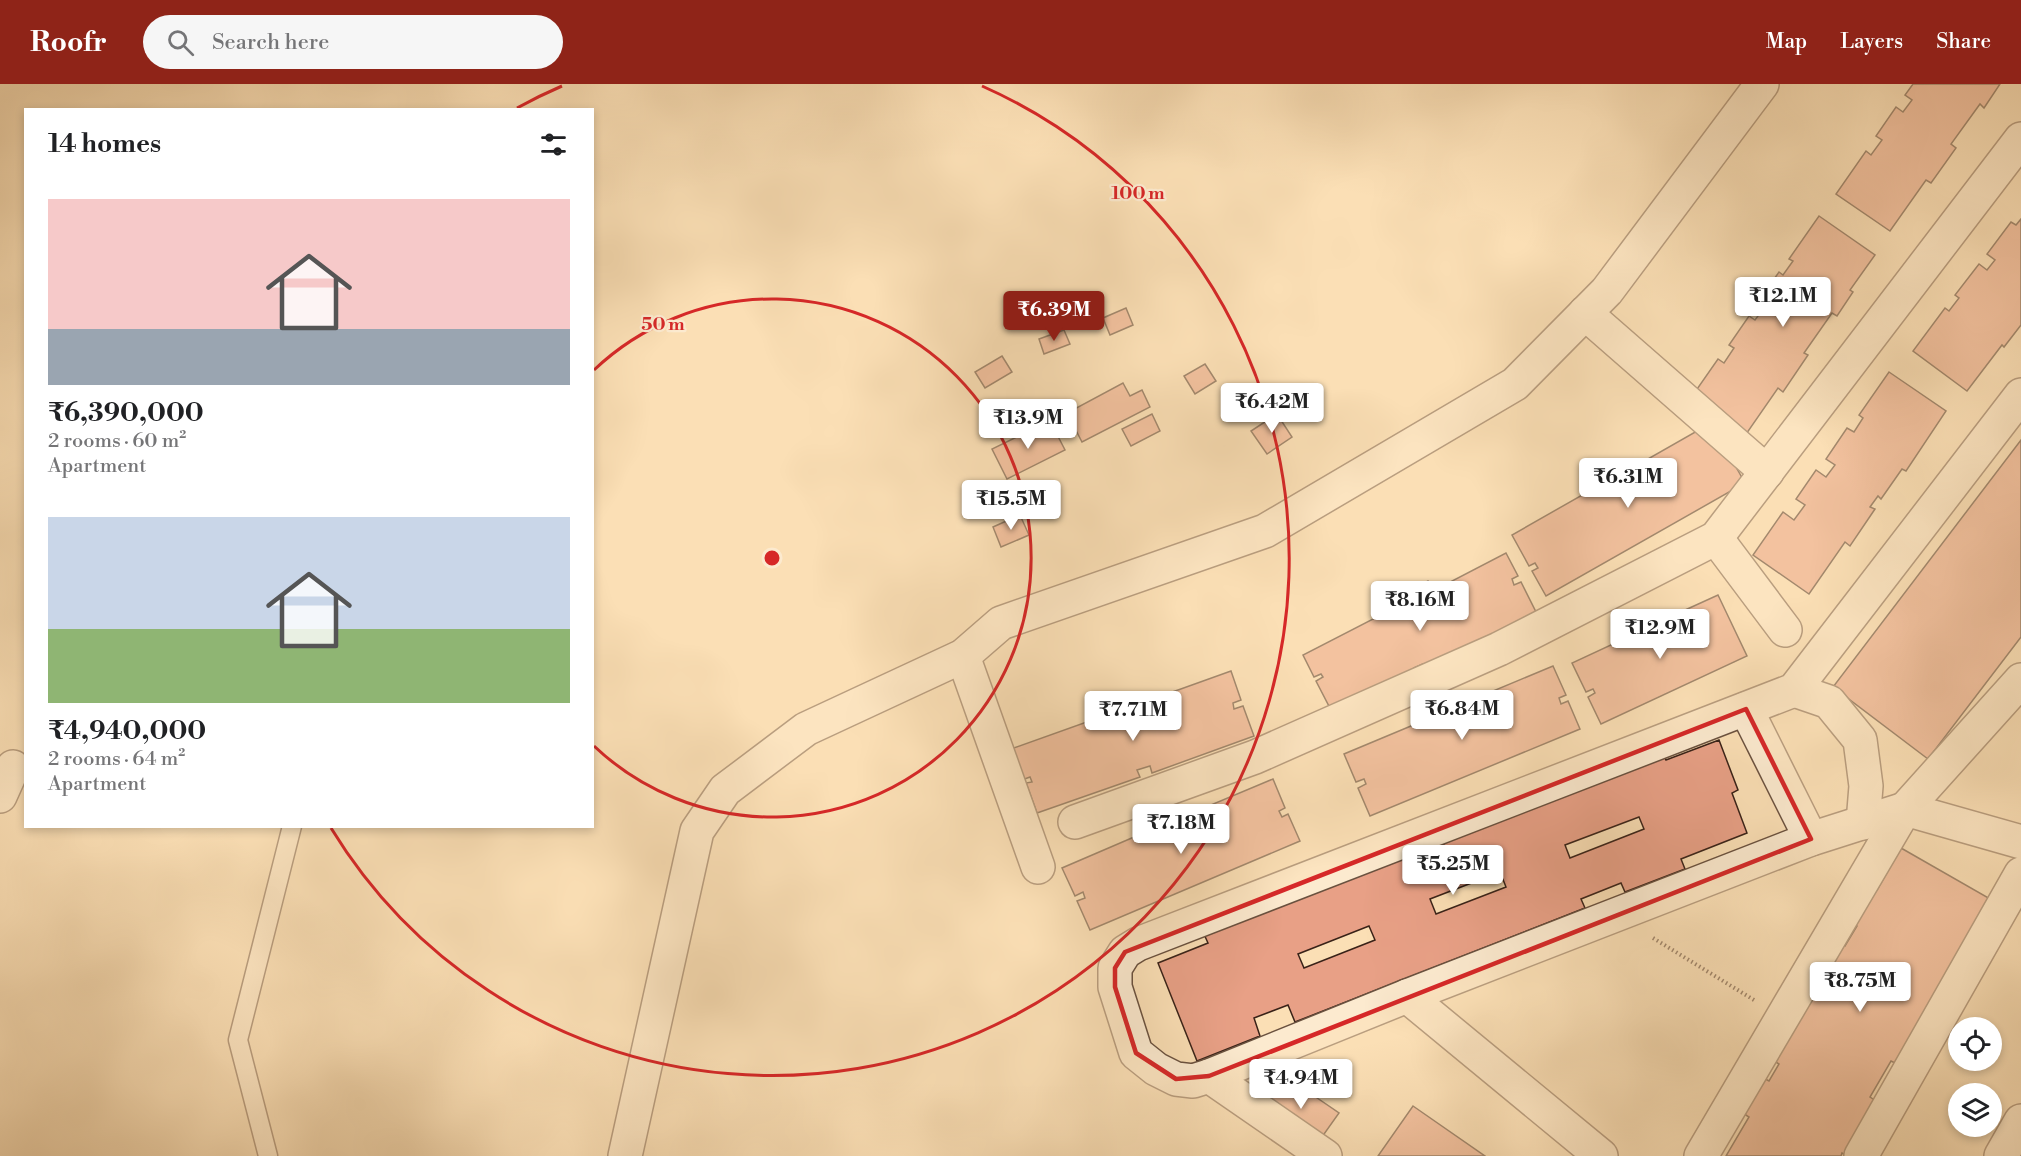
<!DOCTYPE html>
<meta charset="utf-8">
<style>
:root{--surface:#fff;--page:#f6f6f6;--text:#202124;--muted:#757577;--accent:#8f2418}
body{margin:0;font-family:"Libre Bodoni",serif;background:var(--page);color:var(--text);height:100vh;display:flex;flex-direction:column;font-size:22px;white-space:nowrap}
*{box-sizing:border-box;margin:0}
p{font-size:20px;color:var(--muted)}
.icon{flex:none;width:33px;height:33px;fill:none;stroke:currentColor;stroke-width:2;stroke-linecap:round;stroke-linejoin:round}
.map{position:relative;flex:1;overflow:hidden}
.sheet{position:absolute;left:24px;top:24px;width:570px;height:720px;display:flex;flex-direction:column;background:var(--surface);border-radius:0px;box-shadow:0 3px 9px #0003}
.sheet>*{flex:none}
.tools{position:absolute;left:1948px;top:933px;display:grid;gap:12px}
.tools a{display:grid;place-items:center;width:54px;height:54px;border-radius:50%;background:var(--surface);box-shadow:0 3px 9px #0003;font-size:30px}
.price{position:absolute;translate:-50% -51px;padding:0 14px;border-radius:6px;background:#fff;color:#222;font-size:20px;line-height:39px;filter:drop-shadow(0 2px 3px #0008)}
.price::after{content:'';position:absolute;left:50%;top:36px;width:18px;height:14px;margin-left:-9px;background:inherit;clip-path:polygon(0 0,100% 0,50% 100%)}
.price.on{background:var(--accent);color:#fff}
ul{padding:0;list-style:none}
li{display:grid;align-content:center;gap:12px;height:318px;padding:0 24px}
li span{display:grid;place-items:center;height:186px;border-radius:0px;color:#555}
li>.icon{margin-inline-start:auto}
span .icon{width:108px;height:108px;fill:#fffc;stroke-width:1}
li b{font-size:26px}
h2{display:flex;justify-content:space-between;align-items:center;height:72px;padding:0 24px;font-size:26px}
header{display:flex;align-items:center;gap:36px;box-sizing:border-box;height:84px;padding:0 30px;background:var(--accent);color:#fff}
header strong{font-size:28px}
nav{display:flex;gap:33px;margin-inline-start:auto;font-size:21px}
.search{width:420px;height:54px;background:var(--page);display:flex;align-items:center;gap:15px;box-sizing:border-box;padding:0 21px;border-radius:33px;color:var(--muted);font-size:22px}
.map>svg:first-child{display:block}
.building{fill:#e8a086;stroke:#392218;stroke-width:1.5;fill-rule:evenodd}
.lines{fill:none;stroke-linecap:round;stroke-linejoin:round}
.lane-casing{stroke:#6a513f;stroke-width:21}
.street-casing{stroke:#6a513f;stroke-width:36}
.path{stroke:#392218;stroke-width:4;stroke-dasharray:1.5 3;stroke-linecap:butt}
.lane{stroke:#fceacf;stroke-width:18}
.street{stroke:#fceacf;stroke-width:33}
.marked{fill:none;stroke:#d62828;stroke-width:4.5;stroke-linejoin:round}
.ring{fill:none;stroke:#d62828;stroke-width:3}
.centre{fill:#d62828;stroke:#fceacf;stroke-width:3}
.ring-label{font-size:18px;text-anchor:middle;font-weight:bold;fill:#d62828;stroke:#fceacf;stroke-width:4.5;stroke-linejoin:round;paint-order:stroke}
</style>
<header>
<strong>Roofr</strong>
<div class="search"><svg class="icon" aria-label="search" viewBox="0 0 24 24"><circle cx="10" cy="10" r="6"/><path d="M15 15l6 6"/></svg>Search here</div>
<nav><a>Map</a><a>Layers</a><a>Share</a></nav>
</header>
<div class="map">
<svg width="2021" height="1072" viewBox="0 0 2021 1072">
<rect width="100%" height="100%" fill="#fbdfb5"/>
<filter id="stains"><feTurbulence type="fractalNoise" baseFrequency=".00333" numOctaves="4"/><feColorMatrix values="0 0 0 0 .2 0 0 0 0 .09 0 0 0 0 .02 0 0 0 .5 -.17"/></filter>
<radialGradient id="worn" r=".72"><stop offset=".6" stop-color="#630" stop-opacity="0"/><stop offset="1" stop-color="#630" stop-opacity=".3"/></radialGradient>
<g class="building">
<polygon points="1913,0 2000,0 1984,24 1980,20 1951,60 1956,64 1931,99 1926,96 1890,147 1836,110 1866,67 1871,71 1882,56 1876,52 1896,23 1903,28 1912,16 1905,11"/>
<polygon points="1819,132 1875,171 1850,206 1853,208 1837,232 1832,229 1804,269 1808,271 1783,308 1778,304 1742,356 1688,318 1718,275 1724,279 1734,264 1729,261 1749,232 1755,236 1764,224 1757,219 1779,188 1783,191 1793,177 1789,175"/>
<polygon points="2021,135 2021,241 2004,263 2002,261 1967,307 1913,267 1945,224 1949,227 1959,214 1955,211 1979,180 1987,186 1995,176 1987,170 2011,138 2016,141"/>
<polygon points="1126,224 1133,241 1110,251 1103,234"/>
<polygon points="1064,246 1070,260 1044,270 1039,255"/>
<polygon points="1002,272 1012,288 985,304 975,288"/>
<polygon points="1205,280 1216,297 1195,310 1184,292"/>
<polygon points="1889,288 1946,327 1906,387 1902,385 1881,415 1878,412 1870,423 1875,425 1850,462 1845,458 1809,510 1753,471 1783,428 1794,436 1805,421 1796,415 1816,386 1826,393 1835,381 1826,375 1847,344 1854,348 1863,334 1859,331"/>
<polygon points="1123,299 1130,312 1142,306 1150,323 1082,358 1067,329"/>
<polygon points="1152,330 1160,347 1131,362 1122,345"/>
<polygon points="1277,330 1292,353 1267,370 1251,347"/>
<polygon points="1050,337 1065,366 1007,395 992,365"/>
<polygon points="1711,339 1745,399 1546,512 1532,487 1538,484 1535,479 1529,482 1512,451 1605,398 1608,404 1621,397 1618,392"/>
<polygon points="2021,356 2021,553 1928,675 1833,603"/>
<polygon points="1020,431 1029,451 1001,463 993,443"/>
<polygon points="1506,469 1518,492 1512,495 1514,501 1521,498 1536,528 1426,584 1423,580 1414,584 1416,589 1331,626 1316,597 1323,593 1321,590 1314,593 1303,571 1381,531 1377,524 1428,497 1433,507"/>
<polygon points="1718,511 1747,572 1601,640 1588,613 1595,609 1593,605 1586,608 1572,579 1671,533 1675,540 1686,535 1683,527"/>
<polygon points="1553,582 1566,611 1559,614 1561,620 1568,617 1580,645 1370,732 1358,704 1366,700 1364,695 1356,698 1344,670 1442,629 1445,636 1458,631 1455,623"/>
<polygon points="1231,587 1241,616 1233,619 1234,625 1243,622 1254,652 1152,689 1150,682 1137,686 1140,693 1037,729 1026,699 1032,698 1030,693 1022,696 1011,665 1112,629 1115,636 1127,631 1125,625"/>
<path d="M1719,656L1738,706L1732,709L1747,749L1681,775L1685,785L1625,808L1621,799L1581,815L1585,824L1295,938L1288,921L1254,934L1260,952L1197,977L1158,879L1208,859L1203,848L1422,762L1428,777L1447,770L1441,753L1662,666L1666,676ZM1639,733L1644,745L1570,774L1565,761ZM1500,788L1506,803L1436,830L1430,815ZM1369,842L1375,856L1304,884L1298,870Z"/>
<polygon points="1273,695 1285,724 1279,727 1282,733 1288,730 1300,757 1090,846 1077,817 1085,814 1083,808 1075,812 1062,784 1162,741 1167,751 1180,745 1175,736"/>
<polygon points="1901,764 1992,816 1897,980 1891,977 1870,1013 1876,1017 1845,1071 1842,1069 1841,1072 1726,1072 1749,1033 1738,1026 1758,991 1769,997 1779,980 1768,973 1836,856 1845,862 1857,842 1847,837 1868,801 1877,806"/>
<polygon points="1285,992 1339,1029 1317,1060 1263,1023"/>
<polygon points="1413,1022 1485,1072 1378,1072"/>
</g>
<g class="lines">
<g class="lane-casing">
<polyline id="lane" points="268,1072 238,956 292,742"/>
</g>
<g class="street-casing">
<g id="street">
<polyline points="1585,229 1767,388"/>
<polyline points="1716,454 1785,546"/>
<polyline points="963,572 1038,783"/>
<polyline points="1794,606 1829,618 1860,656 1866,702 1863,739"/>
<polyline points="1746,625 1811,755"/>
<polyline points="0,712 13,683"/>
<polyline points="1075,738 1255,673 1499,565 1716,454 2021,55"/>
<polyline points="1407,912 1601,1072"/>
<polyline points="1209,992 1193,997 1176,995 1156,985 1136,969 1115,903 1115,884 1125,868 1138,860 1794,606 2021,311"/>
<polyline points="625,1072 697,747 725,706 806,645 963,572 1001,539 1265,447 1515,300 1607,207 1762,0"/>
<polyline points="1325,1072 1209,992 1407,912 1811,755 1905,725 2021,758"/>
<polyline points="1701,1072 1905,725 2021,596"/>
<polyline points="1861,1072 2021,790"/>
<polyline points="2001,1072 2021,1037"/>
</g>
</g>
<polyline class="path" points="1653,854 1754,916"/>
<use href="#lane" class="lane"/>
<use href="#street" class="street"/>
</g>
<path d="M0 0H2021V1072H0ZM1746,625L1811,755L1209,992L1176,995L1136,969L1115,903V884L1125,868Z" fill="#fbdfb5" fill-opacity=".55" fill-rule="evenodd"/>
<path class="marked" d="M1746,625L1811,755L1209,992L1176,995L1136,969L1115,903V884L1125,868Z"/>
<g class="ring">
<path d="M594 286A259 259 0 1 1 594 662"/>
<path d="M517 24A517 517 0 0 1 562 2M982 2A517 517 0 1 1 331 744"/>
</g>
<circle cx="772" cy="474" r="9" class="centre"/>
<g class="ring-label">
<text x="1138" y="115">100 m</text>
<text x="663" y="246">50 m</text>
</g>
<rect width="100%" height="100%" filter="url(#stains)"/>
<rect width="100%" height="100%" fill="url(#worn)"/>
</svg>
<div class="tools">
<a><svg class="icon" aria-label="locate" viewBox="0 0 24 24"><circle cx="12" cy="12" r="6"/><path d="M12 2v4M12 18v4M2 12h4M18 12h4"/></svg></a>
<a><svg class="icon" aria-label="layers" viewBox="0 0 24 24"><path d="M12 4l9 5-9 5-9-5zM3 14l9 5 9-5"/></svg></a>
</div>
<b class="price" style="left:1783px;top:244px">₹12.1M</b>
<b class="price on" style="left:1054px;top:258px">₹6.39M</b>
<b class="price" style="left:1272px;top:350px">₹6.42M</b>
<b class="price" style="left:1028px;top:366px">₹13.9M</b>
<b class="price" style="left:1628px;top:425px">₹6.31M</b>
<b class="price" style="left:1011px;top:447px">₹15.5M</b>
<b class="price" style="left:1420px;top:548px">₹8.16M</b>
<b class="price" style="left:1660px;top:576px">₹12.9M</b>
<b class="price" style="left:1462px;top:657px">₹6.84M</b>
<b class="price" style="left:1133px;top:658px">₹7.71M</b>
<b class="price" style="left:1181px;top:771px">₹7.18M</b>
<b class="price" style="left:1453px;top:812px">₹5.25M</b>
<b class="price" style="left:1860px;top:929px">₹8.75M</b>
<b class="price" style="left:1301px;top:1026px">₹4.94M</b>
<section class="sheet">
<h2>14 homes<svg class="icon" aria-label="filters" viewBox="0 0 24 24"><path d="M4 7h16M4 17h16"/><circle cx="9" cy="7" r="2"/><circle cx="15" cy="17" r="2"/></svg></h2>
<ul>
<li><span style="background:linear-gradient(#f6c9c9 70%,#9aa5b1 0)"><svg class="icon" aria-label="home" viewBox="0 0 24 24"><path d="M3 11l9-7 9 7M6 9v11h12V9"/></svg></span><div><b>₹6,390,000</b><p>2 rooms · 60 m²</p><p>Apartment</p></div></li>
<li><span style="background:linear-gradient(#c9d6e8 60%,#8fb573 0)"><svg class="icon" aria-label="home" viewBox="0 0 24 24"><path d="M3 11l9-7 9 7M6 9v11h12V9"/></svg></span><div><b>₹4,940,000</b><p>2 rooms · 64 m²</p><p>Apartment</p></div></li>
</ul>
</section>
</div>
